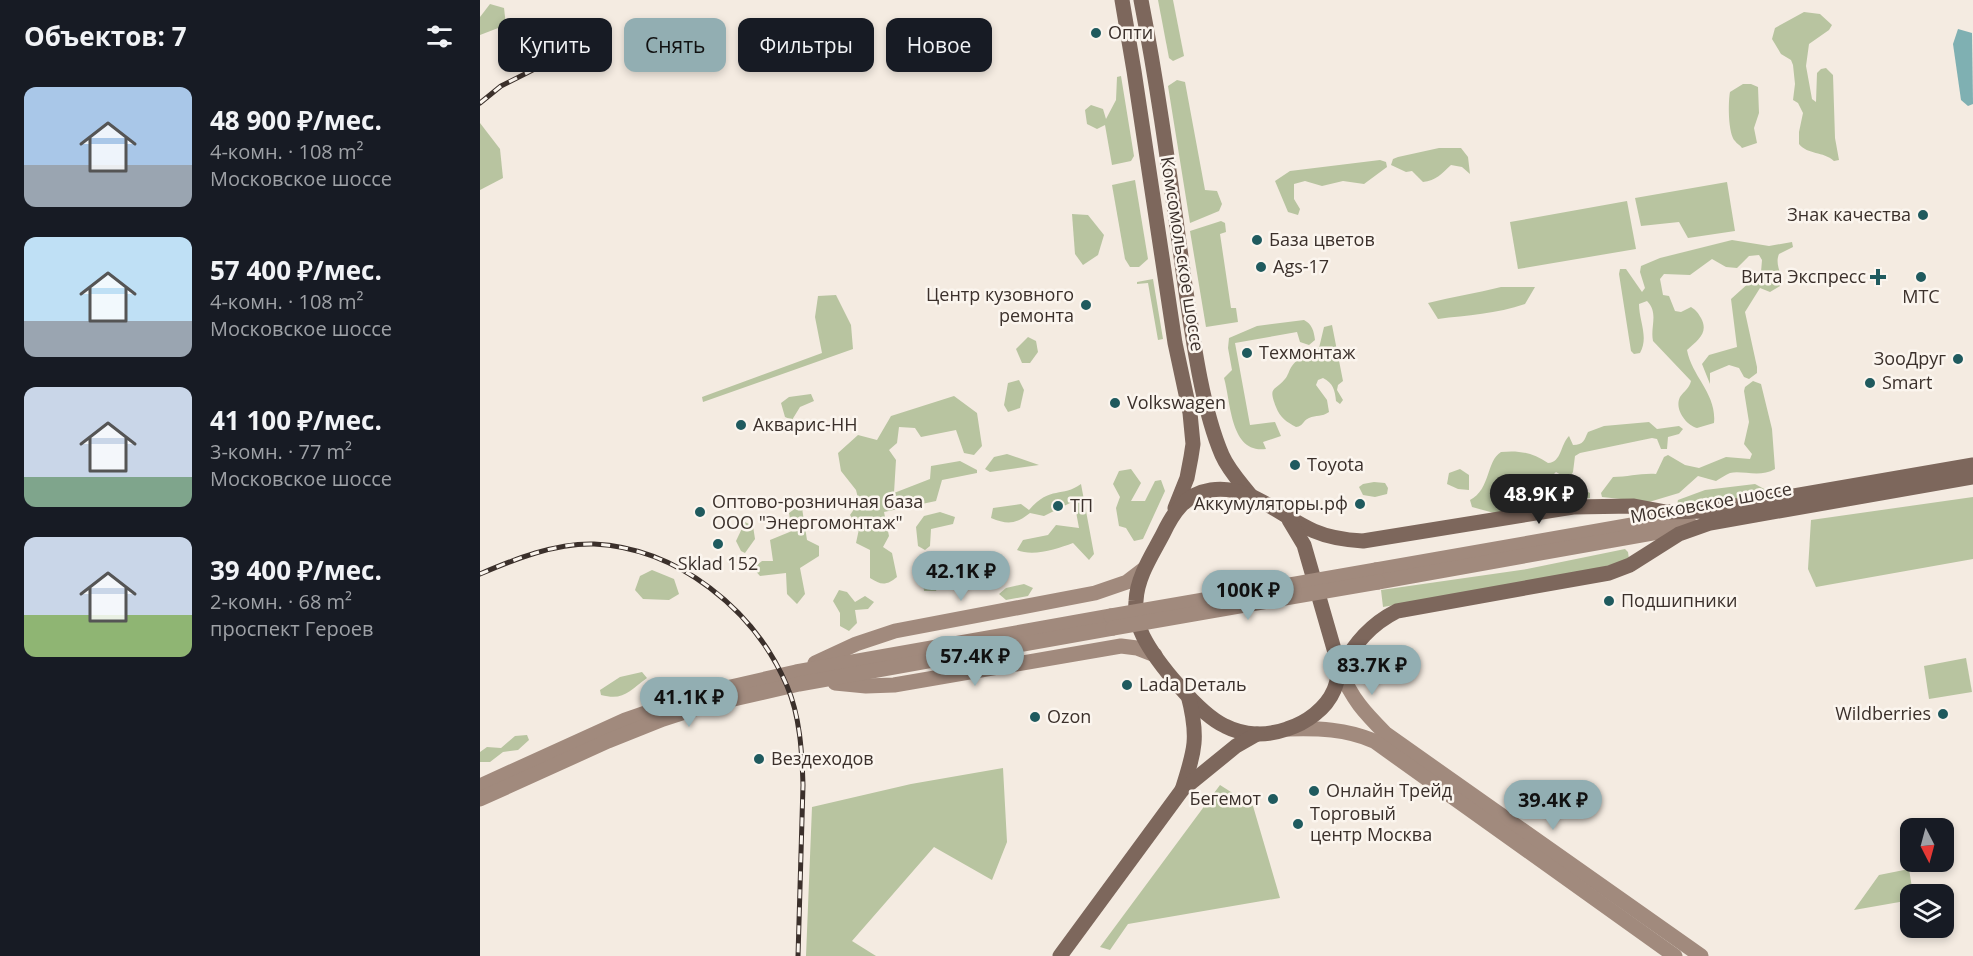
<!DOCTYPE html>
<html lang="ru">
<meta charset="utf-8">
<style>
:root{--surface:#171b24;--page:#20242c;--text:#f1f3f6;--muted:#9ea1a6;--accent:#92aeb2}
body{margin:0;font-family:"Open Sans",sans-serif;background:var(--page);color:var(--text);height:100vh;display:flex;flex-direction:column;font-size:22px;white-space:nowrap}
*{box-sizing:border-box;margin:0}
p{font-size:20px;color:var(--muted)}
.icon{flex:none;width:33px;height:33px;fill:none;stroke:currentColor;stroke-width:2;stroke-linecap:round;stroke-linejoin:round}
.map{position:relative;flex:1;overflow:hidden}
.drawer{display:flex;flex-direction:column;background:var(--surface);width:480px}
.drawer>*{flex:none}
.top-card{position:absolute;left:18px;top:18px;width:570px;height:54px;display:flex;gap:12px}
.needle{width:39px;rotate:174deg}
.controls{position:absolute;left:1420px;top:818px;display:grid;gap:12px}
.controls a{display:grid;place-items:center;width:54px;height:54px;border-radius:12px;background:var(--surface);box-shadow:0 3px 9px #0003;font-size:30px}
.price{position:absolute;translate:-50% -51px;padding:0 14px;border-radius:21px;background:var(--accent);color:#111;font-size:20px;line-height:39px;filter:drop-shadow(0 2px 3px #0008)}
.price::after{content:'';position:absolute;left:50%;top:36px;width:18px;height:14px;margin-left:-9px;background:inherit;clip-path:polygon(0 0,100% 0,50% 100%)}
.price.current{background:#222;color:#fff}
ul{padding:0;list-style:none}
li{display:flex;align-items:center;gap:18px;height:150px;padding:0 24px}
li span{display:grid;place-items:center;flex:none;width:168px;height:120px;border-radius:12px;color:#555}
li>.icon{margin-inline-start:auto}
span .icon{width:72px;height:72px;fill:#fffc;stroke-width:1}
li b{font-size:26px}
h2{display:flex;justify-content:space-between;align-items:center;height:72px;padding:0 24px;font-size:26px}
.tag{padding:0 21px;border-radius:12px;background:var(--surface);box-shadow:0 3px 9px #0003;font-size:21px;line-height:54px}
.tag.current{background:var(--accent);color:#111}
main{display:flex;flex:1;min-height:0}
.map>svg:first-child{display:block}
.green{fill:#b8c4a0}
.water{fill:#7fb0b2}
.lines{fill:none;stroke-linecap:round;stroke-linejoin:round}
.secondary{stroke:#a18a7d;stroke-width:15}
.primary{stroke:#7d675c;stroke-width:15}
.rail-casing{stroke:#3b302b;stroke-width:5}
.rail{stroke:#fbf5ee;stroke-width:3;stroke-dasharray:9;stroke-linecap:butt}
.secondary-bridge{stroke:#a18a7d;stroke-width:15}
.poi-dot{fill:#1f5a5e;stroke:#fbf5ee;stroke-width:2}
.labels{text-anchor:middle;stroke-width:5;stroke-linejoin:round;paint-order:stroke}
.poi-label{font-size:18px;fill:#3b302b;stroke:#fbf5ee;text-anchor:start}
.street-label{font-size:18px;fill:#3b302b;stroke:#fbf5ee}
</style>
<main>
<section class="drawer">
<h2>Объектов: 7<svg class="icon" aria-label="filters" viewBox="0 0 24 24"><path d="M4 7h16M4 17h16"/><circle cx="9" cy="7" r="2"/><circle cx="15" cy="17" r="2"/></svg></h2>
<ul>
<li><span style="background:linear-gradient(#a9c7e8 65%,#9aa5b1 0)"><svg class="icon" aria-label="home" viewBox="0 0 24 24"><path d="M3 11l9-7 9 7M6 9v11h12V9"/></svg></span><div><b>48 900 ₽/мес.</b><p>4-комн. · 108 m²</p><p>Московское шоссе</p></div></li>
<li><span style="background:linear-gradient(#bfe0f5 70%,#9aa5b1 0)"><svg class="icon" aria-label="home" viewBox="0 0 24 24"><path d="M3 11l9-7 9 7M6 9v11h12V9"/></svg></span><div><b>57 400 ₽/мес.</b><p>4-комн. · 108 m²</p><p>Московское шоссе</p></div></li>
<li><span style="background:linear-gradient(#c9d6e8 75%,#7fa58c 0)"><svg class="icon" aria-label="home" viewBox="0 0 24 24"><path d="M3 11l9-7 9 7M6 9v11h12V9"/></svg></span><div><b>41 100 ₽/мес.</b><p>3-комн. · 77 m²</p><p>Московское шоссе</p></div></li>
<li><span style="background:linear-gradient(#c9d6e8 65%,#8fb573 0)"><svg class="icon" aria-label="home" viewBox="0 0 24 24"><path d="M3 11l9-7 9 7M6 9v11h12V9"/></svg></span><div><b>39 400 ₽/мес.</b><p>2-комн. · 68 m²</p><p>проспект Героев</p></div></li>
</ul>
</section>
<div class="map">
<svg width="1493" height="956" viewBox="0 0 1493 956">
<rect width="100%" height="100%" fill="#f4ebe1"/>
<g class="green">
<polygon points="678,0 693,0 704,56 693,61 689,58"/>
<polygon points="10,4 24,8 26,25 0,35 0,17"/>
<path d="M1324,12L1340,14L1352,25L1349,30L1329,44L1326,66L1332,99L1336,102L1337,73L1341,69L1346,68L1353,75L1355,138L1359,160L1354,161C1343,151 1328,155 1319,144V132L1323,113L1318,103L1313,100L1315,84L1313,65L1311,60L1301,54L1292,39L1295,28Z"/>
<polygon points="641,76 654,156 651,161 632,165 625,125 617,129 607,124 605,110 611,105 623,109 626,119 636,100 637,77"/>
<polygon points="697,80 705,82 725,190 737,191 742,204 739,211 710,223 688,86"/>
<path d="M1263,84H1271L1278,87L1279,113L1274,128L1277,143L1262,148C1260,145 1257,144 1255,141C1248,134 1248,102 1250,92Z"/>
<polygon points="0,123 20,149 23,178 0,190"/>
<path d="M959,148H981L988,157L990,174L982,167L971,165C962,173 956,181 943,182L932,171L926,172L911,165L913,159L918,157Z"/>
<polygon points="900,160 906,162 907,167 884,184 863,181 842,186 825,181 814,184 814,199 820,209 818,215 808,212 795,181 810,171"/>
<polygon points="655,180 668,259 659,267 650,267 645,259 632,185"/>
<polygon points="1247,182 1255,231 1208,238 1199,222 1161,226 1155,198"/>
<polygon points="1147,201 1156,249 1038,269 1030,222"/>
<polygon points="592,214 608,215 624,235 618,255 603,265 595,254"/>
<polygon points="741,221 745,223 746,232 740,234 751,308 756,308 758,322 726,327 710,231"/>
<path d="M1252,240L1289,246L1312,242L1313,247L1299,254C1294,266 1304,274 1300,286L1290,292L1280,288L1265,312L1277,367V373L1269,379L1264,377L1259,368L1249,365L1230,373V384L1222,364L1229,355L1257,347L1251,299L1281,272L1282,260L1279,255L1269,256L1257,268L1246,267L1232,259L1210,275L1184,274L1180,279L1183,295L1189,296L1195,311L1201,312L1211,307C1216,310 1218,313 1221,318C1229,333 1218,340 1207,350C1212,377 1237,394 1234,423L1217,428C1206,425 1194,409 1200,397C1204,391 1209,389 1211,381L1173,341C1170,327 1179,313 1167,301L1159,304C1159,321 1169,337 1160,353L1154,354L1151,351L1139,274L1140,269H1146L1162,292L1165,288L1160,272L1161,266L1180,258Z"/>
<polygon points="673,279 683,339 678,340 668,283 657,284 657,282"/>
<path d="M1021,287H1055L1045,304C1017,314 987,315 958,319L948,303C972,297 997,293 1021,287Z"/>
<polygon points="356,295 371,325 373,349 223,402 222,397 342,353 335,317 338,296"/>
<path d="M824,320C832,324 834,331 835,340L829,345L820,342L817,332L755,343L770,425L795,422L801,436L783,442L786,449C750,454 751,402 744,378L752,370L748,348L749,338L777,326Z"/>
<path d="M852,325L863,381L858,385L857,390L863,400L860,404L856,401C855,390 853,383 843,378L838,380L836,385L847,400L849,412C842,417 836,415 829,418C822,421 824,426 816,427C807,422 800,418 796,407C788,386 794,392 805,379C808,376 809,370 812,366C816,360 821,359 823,351L839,348L844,327Z"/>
<polygon points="548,337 556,341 558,352 550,363 542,363 536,349"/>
<polygon points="539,380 544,390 540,408 528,412 524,405 528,383"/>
<path d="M1273,381L1281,384L1292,429L1295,469C1280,478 1262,470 1250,473C1245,475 1241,478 1236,481L1218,476L1199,493L1169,502L1122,497L1121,493L1133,477C1148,477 1161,473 1176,474L1184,457L1188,455L1205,465L1219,468L1246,457L1270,459L1272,454L1264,444L1269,422L1264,391L1265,387Z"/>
<polygon points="331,394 334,401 320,407 312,420 305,417 301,403 309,397"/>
<path d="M474,396L497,413L502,446L494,455L484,453L476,430L441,437L435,428L419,427L417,443L409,450L416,460L414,493L450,479L451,466L480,461L497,470V473L462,480L456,501L404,512L409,536L403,547L412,553L417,577C406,586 401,585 390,578V550L376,543L379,529L370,515L379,502L376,490L361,471L358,453L378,435L397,440L411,416Z"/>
<path d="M1169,422L1177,429L1199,426L1203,429L1199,434L1188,437L1187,449H1181L1177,439L1172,438L1100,453L1095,456L1093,472L1089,478L1091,483L1110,493V498L1092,499L1088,488L1084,485L1081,475L1076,472L1068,480L1070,491L1074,493L1072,504L1014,513L992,507L990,500C1011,489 1006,461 1021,452C1040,450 1053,453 1068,463C1082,462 1080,445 1089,436L1093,445C1104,445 1104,440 1108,432L1124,426Z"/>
<polygon points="527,454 559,465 510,472 505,469 514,457"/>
<polygon points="651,469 661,483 651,501 665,501 675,481 681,480 685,491 663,539 654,541 646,528 639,526 636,508 640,497 633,484 639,471"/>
<polygon points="980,469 989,475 989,490 978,489 967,484 969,473"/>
<polygon points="894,482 905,483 908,488 907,494 895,497 883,495 879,487 883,484"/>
<path d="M601,484L614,554L609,560L593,543C577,549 553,557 537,550L543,540L568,535L576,525L599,528L594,501L564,516L550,513C536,524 528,525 511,518L513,508L541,504L549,510C571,485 582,498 601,484Z"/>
<polygon points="1275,484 1288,491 1265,502 1197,506 1198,500 1225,490"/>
<polygon points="1493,497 1493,559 1336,587 1328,569 1331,520"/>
<polygon points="316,508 322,508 327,540 339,546 339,556 320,568 325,594 317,604 307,594 306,573 280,576 273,568 282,561 293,561 290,540 312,531 309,513"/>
<polygon points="460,512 475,517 473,524 451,529 450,546 445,550 438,546 436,527 444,516"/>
<polygon points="265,522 273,526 275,539 265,553 261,551 256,541"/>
<polygon points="1145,549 1148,552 1149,559 1112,571 903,607 901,590 1047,569"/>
<polygon points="472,553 499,555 501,561 470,567 470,579 460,580 456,591 444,591 441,566 452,562 460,569"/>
<polygon points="172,570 194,579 199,594 189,600 163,599 155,590 160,576"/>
<polygon points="544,584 553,588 548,596 526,600 519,594 526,588"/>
<polygon points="359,590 367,592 375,602 385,596 394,602 388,609 375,610 377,623 369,631 360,626 360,613 353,601"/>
<polygon points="1486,658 1492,692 1449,699 1444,666"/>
<path d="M162,672L167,678C149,691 144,701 121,695L120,690L140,677Z"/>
<polygon points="47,735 49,740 38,750 23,752 10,762 0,762 0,752 7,747 21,748 35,736"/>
<polygon points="523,768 527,842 512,880 454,847 372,941 396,956 326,956 332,807 431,784"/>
<polygon points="740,785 773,806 800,898 648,924 630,950 620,947"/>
<polygon points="1429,869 1433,894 1431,894 1431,900 1374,910 1399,875"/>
</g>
<polygon class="water" points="1478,29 1492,33 1493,104 1488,106 1481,100 1473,44"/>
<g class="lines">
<g class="secondary">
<polyline points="896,570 1203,516"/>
<polyline points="898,582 1212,526"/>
<polyline points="335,663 376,644 415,631 615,593 647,582 664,569"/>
<path d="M860,670C872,699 884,712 906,734L1221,956"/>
<polyline points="355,683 386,686 414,685 641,646 657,648 675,655"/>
<path d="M808,729C838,728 866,729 894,741L1195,956"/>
<polyline points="0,786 145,720 220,694 316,672 631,616"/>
<polyline points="0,799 128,741 183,719 223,706 319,684 633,628"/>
</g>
<g class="primary">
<polyline points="642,0 654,71 695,343 710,413 713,444 711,457 707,478 695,508"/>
<path d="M661,0C679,92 691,185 704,278C712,332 721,406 742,455C749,471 761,483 771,496"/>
<path d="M1493,465L1227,511L1186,512L1154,506L1093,507L883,541C866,540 850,538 834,531C801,517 770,484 731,490C705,494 693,513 683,534C672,555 657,577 656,601C655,613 658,626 663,636C676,662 719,714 745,726C764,736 787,736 807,729C826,723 846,709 854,690C857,683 858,675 861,668C875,643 891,624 917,611L1129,573L1150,565L1199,534L1230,523L1493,477"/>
<polyline points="809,520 824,545 860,670"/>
<path d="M702,790C715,750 719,737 708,695"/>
<polyline points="580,956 702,790 756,746 777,734"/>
</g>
<g class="rail-casing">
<g id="rail">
<polyline points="0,103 21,86 118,37"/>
<path d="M0,574C35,559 75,543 114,544C198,548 275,610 307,686C320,716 322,752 323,785L318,956"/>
</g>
</g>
<use href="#rail" class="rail"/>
<g class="secondary-bridge">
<polyline points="631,616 896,570"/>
<polyline points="633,628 898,582"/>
</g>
</g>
<g class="poi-dot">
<circle cx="616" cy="33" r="6"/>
<circle cx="1443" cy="215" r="6"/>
<circle cx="777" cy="240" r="6"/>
<circle cx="781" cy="267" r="6"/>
<path d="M1395 268h6v6h6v6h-6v6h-6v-6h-6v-6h6z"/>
<circle cx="1441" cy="277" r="6"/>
<circle cx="606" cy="305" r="6"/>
<circle cx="767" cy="353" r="6"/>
<circle cx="1478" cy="359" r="6"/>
<circle cx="1390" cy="383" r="6"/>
<circle cx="635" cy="403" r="6"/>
<circle cx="261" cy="425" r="6"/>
<circle cx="815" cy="465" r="6"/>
<circle cx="880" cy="504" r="6"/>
<circle cx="578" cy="506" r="6"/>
<circle cx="220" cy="512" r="6"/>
<circle cx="238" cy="544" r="6"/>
<circle cx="1129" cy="601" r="6"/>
<circle cx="647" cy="685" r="6"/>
<circle cx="1463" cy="714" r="6"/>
<circle cx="555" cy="717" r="6"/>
<circle cx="279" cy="759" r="6"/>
<circle cx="834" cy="791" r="6"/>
<circle cx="793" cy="799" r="6"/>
<circle cx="818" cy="824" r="6"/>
</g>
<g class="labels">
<g class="poi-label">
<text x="628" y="39">Опти</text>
<text x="1431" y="221" text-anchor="end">Знак качества</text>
<text x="789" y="246">База цветов</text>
<text x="793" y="273">Ags-17</text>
<text x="1386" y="283" text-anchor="end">Вита Экспресс</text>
<text x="594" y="301" text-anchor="end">Центр кузовного<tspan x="594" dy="21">ремонта</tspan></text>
<text x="1441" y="303" text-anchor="middle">МТС</text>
<text x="779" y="359">Техмонтаж</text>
<text x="1466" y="365" text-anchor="end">ЗооДруг</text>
<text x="1402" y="389">Smart</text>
<text x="647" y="409">Volkswagen</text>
<text x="273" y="431">Акварис-НН</text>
<text x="827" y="471">Toyota</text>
<text x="232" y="508">Оптово-розничная база<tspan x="232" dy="21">ООО "Энергомонтаж"</tspan></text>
<text x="868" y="510" text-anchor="end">Аккумуляторы.рф</text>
<text x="590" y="512">ТП</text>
<text x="238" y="570" text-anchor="middle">Sklad 152</text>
<text x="1141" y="607">Подшипники</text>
<text x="659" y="691">Lada Dеталь</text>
<text x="1451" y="720" text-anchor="end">Wildberries</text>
<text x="567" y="723">Ozon</text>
<text x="291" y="765">Вездеходов</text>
<text x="846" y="797">Онлайн Трейд</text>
<text x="781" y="805" text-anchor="end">Бегемот</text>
<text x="830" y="820">Торговый<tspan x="830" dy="21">центр Москва</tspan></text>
</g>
<g class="street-label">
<text transform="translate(702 254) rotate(81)" y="6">Комсомольское шоссе</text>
<text transform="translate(1231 503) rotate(-10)" y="6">Московское шоссе</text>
</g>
</g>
</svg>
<div class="controls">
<a><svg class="needle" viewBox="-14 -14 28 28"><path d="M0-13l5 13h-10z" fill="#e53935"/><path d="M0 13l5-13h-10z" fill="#9ea1a6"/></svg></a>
<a><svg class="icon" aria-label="layers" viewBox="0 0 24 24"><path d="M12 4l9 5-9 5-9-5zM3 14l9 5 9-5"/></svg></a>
</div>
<b class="price current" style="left:1059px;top:525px">48.9K ₽</b>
<b class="price" style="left:481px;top:602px">42.1K ₽</b>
<b class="price" style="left:768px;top:621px">100K ₽</b>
<b class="price" style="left:495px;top:687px">57.4K ₽</b>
<b class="price" style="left:892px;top:696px">83.7K ₽</b>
<b class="price" style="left:209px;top:728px">41.1K ₽</b>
<b class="price" style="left:1073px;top:831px">39.4K ₽</b>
<div class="top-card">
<a class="tag">Купить</a>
<a class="tag current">Снять</a>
<a class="tag">Фильтры</a>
<a class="tag">Новое</a>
</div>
</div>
</main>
